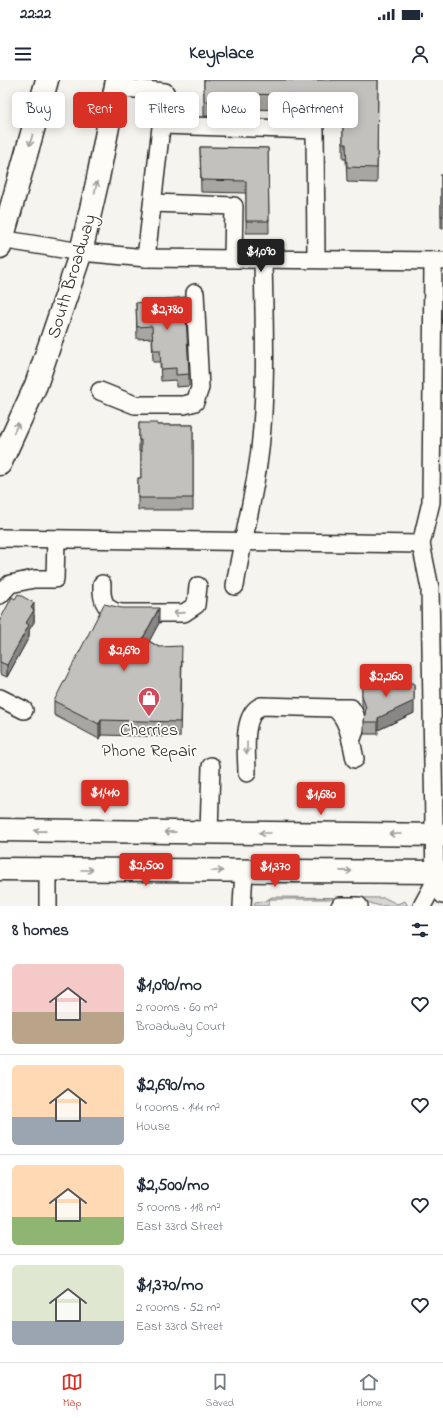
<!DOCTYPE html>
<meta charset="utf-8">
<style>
:root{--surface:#fff;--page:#f2f2f3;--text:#1f2937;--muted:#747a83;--line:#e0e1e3;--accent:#d93025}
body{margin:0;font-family:"Indie Flower",sans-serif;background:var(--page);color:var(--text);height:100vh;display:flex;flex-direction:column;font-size:15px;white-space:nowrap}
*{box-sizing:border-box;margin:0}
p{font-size:13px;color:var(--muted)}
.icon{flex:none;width:22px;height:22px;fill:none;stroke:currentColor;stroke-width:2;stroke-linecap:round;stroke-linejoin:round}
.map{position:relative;height:826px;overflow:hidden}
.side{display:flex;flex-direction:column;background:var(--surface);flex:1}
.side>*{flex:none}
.banner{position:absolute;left:12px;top:12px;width:419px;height:36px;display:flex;gap:8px}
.price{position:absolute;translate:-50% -34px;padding:0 9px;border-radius:4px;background:var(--accent);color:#fff;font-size:13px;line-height:26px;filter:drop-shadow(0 1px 2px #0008)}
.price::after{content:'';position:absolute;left:50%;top:24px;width:12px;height:9px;margin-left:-6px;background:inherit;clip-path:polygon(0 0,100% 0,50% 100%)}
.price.current{background:#222;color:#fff}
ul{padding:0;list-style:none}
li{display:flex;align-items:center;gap:12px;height:100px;padding:0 12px}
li+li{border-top:1px solid var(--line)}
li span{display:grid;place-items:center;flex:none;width:112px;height:80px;border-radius:6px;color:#555}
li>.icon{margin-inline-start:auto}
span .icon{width:48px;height:48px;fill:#fffc;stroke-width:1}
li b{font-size:17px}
h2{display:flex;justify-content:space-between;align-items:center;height:48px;padding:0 12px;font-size:17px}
.chip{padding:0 14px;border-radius:6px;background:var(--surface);box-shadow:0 2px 10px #0003;font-size:14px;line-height:36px}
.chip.current{background:var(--accent);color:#fff}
.status{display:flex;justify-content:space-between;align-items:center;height:28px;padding:0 20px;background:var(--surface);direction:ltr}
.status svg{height:11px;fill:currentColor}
header{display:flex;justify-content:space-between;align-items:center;height:52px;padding:0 12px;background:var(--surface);font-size:18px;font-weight:800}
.menu{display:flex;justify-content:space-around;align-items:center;height:56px;border-top:1px solid var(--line);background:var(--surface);font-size:11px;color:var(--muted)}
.menu a{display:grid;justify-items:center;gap:2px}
.menu .current{color:var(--accent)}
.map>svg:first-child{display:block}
.green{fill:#d7d6d2;stroke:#81807e}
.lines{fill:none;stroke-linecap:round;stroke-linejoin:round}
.minor-casing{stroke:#2b2b2b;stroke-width:20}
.major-casing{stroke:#2b2b2b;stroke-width:25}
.minor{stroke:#fdfcf7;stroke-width:17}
.major{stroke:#fdfcf7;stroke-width:22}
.wall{fill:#a7a6a3;stroke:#2b2b2b}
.shaded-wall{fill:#888785;stroke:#2b2b2b}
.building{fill:#c2c1be;stroke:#2b2b2b}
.oneway{stroke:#9e9e9b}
.labels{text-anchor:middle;stroke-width:3.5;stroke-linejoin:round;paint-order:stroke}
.street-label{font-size:18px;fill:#2b2b2b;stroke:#fdfcf7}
.poi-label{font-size:18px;fill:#2b2b2b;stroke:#fdfcf7}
</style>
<div class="status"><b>22:22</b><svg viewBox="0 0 49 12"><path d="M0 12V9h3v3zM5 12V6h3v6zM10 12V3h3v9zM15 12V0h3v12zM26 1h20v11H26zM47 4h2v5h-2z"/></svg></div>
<header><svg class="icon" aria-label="menu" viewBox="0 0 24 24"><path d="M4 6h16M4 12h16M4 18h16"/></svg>Keyplace<svg class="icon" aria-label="person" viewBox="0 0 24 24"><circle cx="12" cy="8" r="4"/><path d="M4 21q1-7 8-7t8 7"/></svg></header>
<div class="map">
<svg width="443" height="826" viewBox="0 0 443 826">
<rect width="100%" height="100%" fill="#f5f4ef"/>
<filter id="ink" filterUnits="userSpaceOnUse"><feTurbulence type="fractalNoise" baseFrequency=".025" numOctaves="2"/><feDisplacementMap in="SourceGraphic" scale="8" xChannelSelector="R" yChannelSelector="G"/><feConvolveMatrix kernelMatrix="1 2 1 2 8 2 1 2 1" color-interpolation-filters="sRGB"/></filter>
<g filter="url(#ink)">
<polygon class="green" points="272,817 385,818 397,824 405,821 408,826 381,826 352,819 270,819 268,826 254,826 255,822 265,821"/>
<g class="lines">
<g class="minor-casing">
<g id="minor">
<polyline points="116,7 165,12 146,178"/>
<polyline points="162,45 315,50 316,178"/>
<polyline points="153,123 234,126 233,178"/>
<polyline points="0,159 81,172 146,178 443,181"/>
<polyline points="433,181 431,422 421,464 430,508 435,802 443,815"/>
<polyline points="100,311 135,325 184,325 195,322 200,308 195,213"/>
<polyline points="0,458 421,464"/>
<path d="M102,504C101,521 105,531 122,533H184L196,525L198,506"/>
<path d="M235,506C242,460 255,415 260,369C267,306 264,242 263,178"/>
<polyline points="0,515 10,504 34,499 55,499 56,459"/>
<polyline points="0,618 24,630"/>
<path d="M334,628H351C360,640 356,648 351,661"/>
<path d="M247,693C247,674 241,635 261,626L334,628C349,639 351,661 355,679"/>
<polyline points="209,753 211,686"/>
<polyline points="48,790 48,826"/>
<polyline points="242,826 244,791"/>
<polyline points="340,826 359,826"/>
<polyline points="422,826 435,802"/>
</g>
</g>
<g class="major-casing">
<g id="major">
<polyline points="0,167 47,0"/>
<polyline points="0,384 36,305 81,172 97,103 117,0"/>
<polyline points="0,750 443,755"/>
<polyline points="0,789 443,792"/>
</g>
</g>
<use href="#minor" class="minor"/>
<use href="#major" class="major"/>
</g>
<g class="wall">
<polygon points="204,0 378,0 377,103 347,102 346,79 343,79 343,46 347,46 346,32 249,29 249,33 244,33 244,38 204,36"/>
<polygon points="200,67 268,68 269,153 246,153 246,113 201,112"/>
<rect x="441" y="95" width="2" height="53"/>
<polygon points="136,223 189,294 189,306 176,307 176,300 161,301 160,282 153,282 152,258 137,259"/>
<polygon points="139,343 157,345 193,345 193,430 138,430 138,398 141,398 141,372 139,372"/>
<polygon points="34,535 34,542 29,550 29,557 7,597 0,594 0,540"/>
<polygon points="159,543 149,561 182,581 180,657 101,655 99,659 54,635 54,621"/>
<polygon points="362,603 414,633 378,650 378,654 364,654 364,642 365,636 362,627"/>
</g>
<g class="shaded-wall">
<polygon points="34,523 34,542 29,550 29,557 7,597 7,585 26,543 31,528"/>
<polygon points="159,528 159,543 143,573 143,558"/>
<polygon points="414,603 414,633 378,650 378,638"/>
<polygon points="101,640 101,655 99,659 99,644"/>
</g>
<g class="building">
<polygon points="204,0 378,0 377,88 347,87 346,64 343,64 343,46 347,46 346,17 249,14 249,18 244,18 244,23 204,21"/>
<polygon points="200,67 268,68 269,141 246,141 246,101 201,100"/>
<rect x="441" y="95" width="2" height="41"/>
<polygon points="185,217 189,294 176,295 176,288 161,289 160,270 153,270 152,246 137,247 136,223"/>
<polygon points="139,343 157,343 157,345 193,345 193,418 138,418 138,398 141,398 141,360 139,360"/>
<polygon points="18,514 34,523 31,528 34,530 26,543 29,545 7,585 0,582 0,540 12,517 15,519"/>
<polygon points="104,524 122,528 159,528 143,558 159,567 182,566 180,642 101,640 99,644 54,621"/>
<polygon points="362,603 414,603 414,621 378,638 378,642 364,642 366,628 362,615"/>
</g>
<defs><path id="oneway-shaft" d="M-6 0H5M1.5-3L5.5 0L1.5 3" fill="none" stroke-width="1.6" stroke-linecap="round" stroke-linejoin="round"/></defs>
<g class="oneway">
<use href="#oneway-shaft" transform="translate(31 60) rotate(106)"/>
<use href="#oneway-shaft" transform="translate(96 107) rotate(-77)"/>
<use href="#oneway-shaft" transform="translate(16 348) rotate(-66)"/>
<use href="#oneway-shaft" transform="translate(179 533) rotate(176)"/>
<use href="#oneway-shaft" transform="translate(247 668) rotate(91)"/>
<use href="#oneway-shaft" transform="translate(40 751) rotate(-179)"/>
<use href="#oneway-shaft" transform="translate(170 752) rotate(-179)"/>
<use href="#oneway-shaft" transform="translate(265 753) rotate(-180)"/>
<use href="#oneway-shaft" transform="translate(395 754) rotate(-180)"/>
<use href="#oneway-shaft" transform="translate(87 790)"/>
<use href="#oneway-shaft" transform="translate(217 791)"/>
<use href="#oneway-shaft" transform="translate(346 791) rotate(1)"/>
</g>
</g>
<defs>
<g id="shop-pin" transform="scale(1.15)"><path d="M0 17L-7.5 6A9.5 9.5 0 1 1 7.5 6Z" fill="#d1495b" stroke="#fdfcf7"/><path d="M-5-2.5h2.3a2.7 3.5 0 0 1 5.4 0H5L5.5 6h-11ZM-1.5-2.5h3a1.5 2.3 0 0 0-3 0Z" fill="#fff"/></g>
</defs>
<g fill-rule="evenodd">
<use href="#shop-pin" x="149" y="618"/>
</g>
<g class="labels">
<g class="street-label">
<text transform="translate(71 196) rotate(-73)" y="6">South Broadway</text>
</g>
<g class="poi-label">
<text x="149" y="655">Cherries<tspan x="149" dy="21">Phone Repair</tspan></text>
</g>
</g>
</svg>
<b class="price current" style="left:261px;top:193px">$1,090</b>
<b class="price" style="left:167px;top:251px">$2,780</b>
<b class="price" style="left:124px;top:592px">$2,690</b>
<b class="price" style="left:386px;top:618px">$2,260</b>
<b class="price" style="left:105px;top:734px">$1,410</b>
<b class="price" style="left:321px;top:736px">$1,680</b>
<b class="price" style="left:146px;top:807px">$2,500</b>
<b class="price" style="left:275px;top:808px">$1,370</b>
<div class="banner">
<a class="chip">Buy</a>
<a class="chip current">Rent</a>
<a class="chip">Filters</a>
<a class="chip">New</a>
<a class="chip">Apartment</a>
</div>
</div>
<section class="side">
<h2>8 homes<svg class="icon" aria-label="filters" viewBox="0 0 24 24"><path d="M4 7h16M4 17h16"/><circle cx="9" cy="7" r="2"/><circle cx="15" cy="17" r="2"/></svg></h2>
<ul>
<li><span style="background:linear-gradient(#f6c9c9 60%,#b9a48a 0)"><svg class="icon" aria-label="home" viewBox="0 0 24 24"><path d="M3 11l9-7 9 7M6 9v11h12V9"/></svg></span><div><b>$1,090/mo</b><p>2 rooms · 60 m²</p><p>Broadway Court</p></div><svg class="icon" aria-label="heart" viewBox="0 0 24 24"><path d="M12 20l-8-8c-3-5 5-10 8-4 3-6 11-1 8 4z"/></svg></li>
<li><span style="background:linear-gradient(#ffd9b3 65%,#9aa5b1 0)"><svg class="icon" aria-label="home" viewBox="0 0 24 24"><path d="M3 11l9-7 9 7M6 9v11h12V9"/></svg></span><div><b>$2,690/mo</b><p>4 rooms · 144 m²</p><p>House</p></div><svg class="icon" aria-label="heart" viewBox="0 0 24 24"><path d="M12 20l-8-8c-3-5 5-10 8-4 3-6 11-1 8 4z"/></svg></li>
<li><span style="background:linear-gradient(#ffd9b3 65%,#8fb573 0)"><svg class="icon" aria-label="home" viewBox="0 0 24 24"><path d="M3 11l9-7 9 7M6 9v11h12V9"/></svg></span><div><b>$2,500/mo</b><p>5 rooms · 118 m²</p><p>East 33rd Street</p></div><svg class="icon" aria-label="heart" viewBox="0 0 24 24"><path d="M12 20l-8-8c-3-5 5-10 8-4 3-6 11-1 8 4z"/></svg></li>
<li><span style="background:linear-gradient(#dfe7d0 70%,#9aa5b1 0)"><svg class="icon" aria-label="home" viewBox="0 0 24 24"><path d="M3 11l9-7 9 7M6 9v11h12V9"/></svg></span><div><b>$1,370/mo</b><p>2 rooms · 52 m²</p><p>East 33rd Street</p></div><svg class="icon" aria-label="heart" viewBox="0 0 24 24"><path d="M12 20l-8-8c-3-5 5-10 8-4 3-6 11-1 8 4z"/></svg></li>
</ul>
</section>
<nav class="menu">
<a class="current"><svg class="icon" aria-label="map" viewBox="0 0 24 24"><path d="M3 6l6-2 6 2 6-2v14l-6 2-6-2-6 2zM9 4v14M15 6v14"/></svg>Map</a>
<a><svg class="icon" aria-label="saved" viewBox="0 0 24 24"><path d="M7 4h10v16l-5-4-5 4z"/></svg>Saved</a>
<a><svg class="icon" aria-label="home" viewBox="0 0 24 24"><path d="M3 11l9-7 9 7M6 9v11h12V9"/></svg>Home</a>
</nav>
